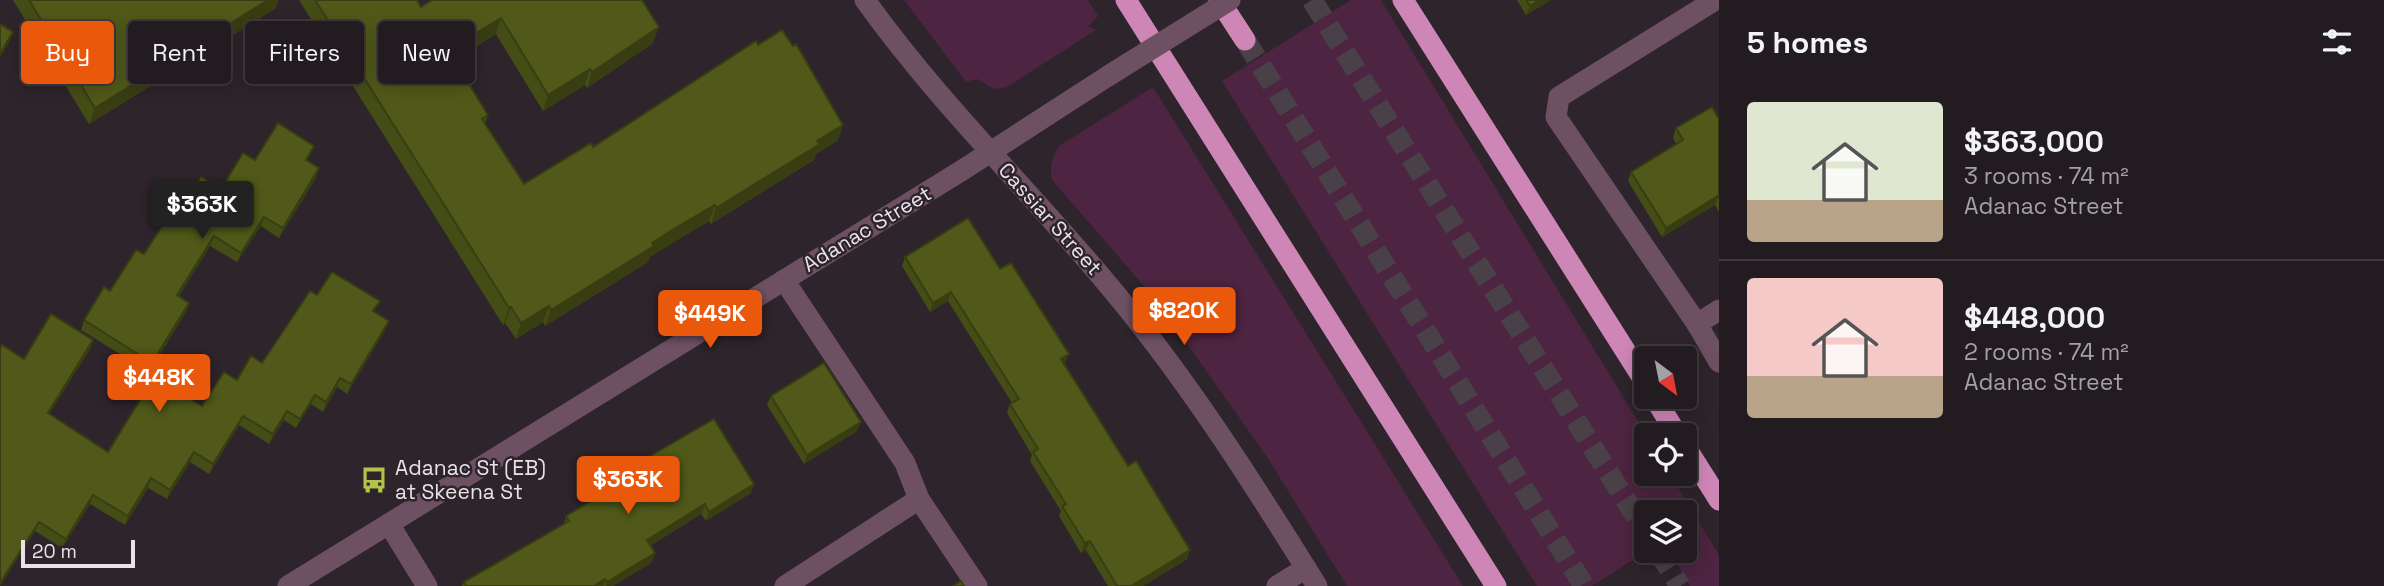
<!DOCTYPE html>
<meta charset="utf-8">
<style>
:root{--surface:#221b20;--page:#2a2429;--text:#f1f3f6;--muted:#a2a1a5;--line:#3f393e;--accent:#ea580c}
body{margin:0;font-family:"Space Grotesk",sans-serif;background:var(--page);color:var(--text);height:100vh;display:flex;flex-direction:column;font-size:26px;white-space:nowrap}
*{box-sizing:border-box;margin:0}
p{font-size:23px;color:var(--muted)}
.icon{flex:none;width:38px;height:38px;fill:none;stroke:currentColor;stroke-width:2;stroke-linecap:round;stroke-linejoin:round}
.map{position:relative;flex:1;overflow:hidden}
.sheet{display:flex;flex-direction:column;background:var(--surface);width:665px}
.sheet>*{flex:none}
.banner{position:absolute;left:21px;top:21px;width:665px;height:63px;display:flex;gap:14px}
.needle{width:46px;rotate:148deg}
.tools{position:absolute;left:1634px;top:346px;display:grid;gap:14px}
.tools a{display:grid;place-items:center;width:63px;height:63px;border-radius:7px;background:var(--surface);box-shadow:0 4px 18px #0003,0 0 0 2px var(--line);font-size:35px}
.scale{position:absolute;left:21px;bottom:18px;width:114px;box-sizing:border-box;padding-left:7px;border:4px solid #e9e2e6;border-top:0;font-size:19px;line-height:24px;white-space:nowrap;color:#e9e2e6;-webkit-text-stroke:5px #2e242b;paint-order:stroke}
.price{position:absolute;translate:-50% -60px;padding:0 16px;border-radius:7px;background:var(--accent);color:#fff;font-size:23px;line-height:46px;filter:drop-shadow(0 2px 4px #0008)}
.price::after{content:'';position:absolute;left:50%;top:42px;width:21px;height:16px;margin-left:-10px;background:inherit;clip-path:polygon(0 0,100% 0,50% 100%)}
.price.current{background:#222;color:#fff}
ul{padding:0;list-style:none}
li{display:flex;align-items:center;gap:21px;height:175px;padding:0 28px}
li+li{border-top:2px solid var(--line)}
li span{display:grid;place-items:center;flex:none;width:196px;height:140px;border-radius:7px;color:#555}
li>.icon{margin-inline-start:auto}
span .icon{width:84px;height:84px;fill:#fffc;stroke-width:1}
li b{font-size:30px}
h2{display:flex;justify-content:space-between;align-items:center;height:84px;padding:0 28px;font-size:30px}
.tag{padding:0 24px;border-radius:7px;background:var(--surface);box-shadow:0 4px 18px #0003,0 0 0 2px var(--line);font-size:24px;line-height:63px}
.tag.current{background:var(--accent);color:#fff}
main{display:flex;flex:1;min-height:0}
.map>svg:first-child{display:block}
.green{fill:#4d2441}
.lines{fill:none;stroke-linecap:round;stroke-linejoin:round}
.highway-tunnel{stroke:#4a4047;stroke-width:21;stroke-dasharray:21 10;stroke-linecap:butt}
.minor{stroke:#6e5063;stroke-width:21}
.highway{stroke:#ce86b6;stroke-width:21}
.minor-bridge{stroke:#6e5063;stroke-width:21}
.wall{fill:#454d16}
.shaded-wall{fill:#383e12}
.building{fill:#505919;stroke:#383e12;stroke-width:2}
.labels{text-anchor:middle;stroke-width:5;stroke-linejoin:round;paint-order:stroke}
.street-label{font-size:21px;fill:#e9e2e6;stroke:#2e242b}
.poi-label{font-size:21px;fill:#e9e2e6;stroke:#2e242b;text-anchor:start}
</style>
<main>
<div class="map">
<svg width="1719" height="586" viewBox="0 0 1719 586">
<rect width="100%" height="100%" fill="#2e242b"/>
<g class="green">
<polygon points="904,0 1088,0 1098,16 1088,26 1096,30 1007,87 994,89 977,79 966,82"/>
<polygon points="1351,0 1381,0 1647,436 1647,474 1670,474 1719,555 1719,586 1690,586 1670,551 1685,551 1685,513 1647,513 1647,551 1592,586 1537,586 1222,81"/>
<path d="M1153,87L1463,586H1347L1267,457L1156,300L1052,180C1049,167 1052,157 1059,146Z"/>
</g>
<g class="lines">
<g class="highway-tunnel">
<polyline points="1312,0 1647,534"/>
<polyline points="1245,40 1584,586"/>
<polyline points="1658,551 1680,586"/>
</g>
<g class="minor">
<path d="M865,0C935,98 1021,182 1099,274C1182,371 1250,478 1317,586"/>
<polyline points="1715,0 1559,97 1556,117 1697,324 1719,362"/>
<polyline points="784,280 905,463 919,499 977,586"/>
<polyline points="1697,324 1719,310"/>
<polyline points="389,524 427,586"/>
<polyline points="288,586 961,171 1108,76"/>
<polyline points="785,586 919,499"/>
<polyline points="1277,586 1306,568"/>
</g>
<g class="highway">
<polyline points="1126,0 1496,586"/>
<polyline points="1219,0 1245,40"/>
<polyline points="1403,0 1647,385"/>
<polyline points="1654,397 1678,436"/>
<polyline points="1685,446 1719,500"/>
</g>
<polyline class="minor-bridge" points="1108,76 1230,0"/>
</g>
<g class="wall">
<polygon points="13,0 278,0 276,8 89,124"/>
<polygon points="299,0 417,0 421,7 432,0 653,43 587,88 585,85 543,111 496,34 454,60 488,115 485,123 524,184 593,147 758,45 843,125 837,141 816,154 814,160 711,224 709,221 672,243 650,257 648,262 545,326 543,322 516,339 505,323 503,325"/>
<polygon points="1517,0 1551,0 1526,15"/>
<polygon points="1719,119 1719,212 1715,205 1662,237 1628,181 1631,172 1676,144 1673,138 1676,128"/>
<polygon points="314,146 307,161 319,168 316,178 279,238 261,226 237,262 210,246 179,296 189,303 186,312 149,372 81,330 84,320 144,254 178,214 221,189 255,160"/>
<polygon points="905,257 1000,269 1065,363 1064,364 1128,466 1190,550 1187,559 1143,586 1108,586 1086,550 1081,553 1059,516 1061,511 1030,461 1032,455 1007,413 1010,404 1012,403 948,301 930,312 902,266"/>
<polygon points="317,295 375,312 385,330 347,394 337,387 323,412 311,404 296,428 284,420 269,444 239,425 209,474 190,462 167,499 148,488 125,525 90,504 62,548 35,531 0,586 24,359 93,340 90,349 49,414 108,452 202,406 237,380 262,363"/>
<polygon points="771,396 857,431 804,464 767,405"/>
<polygon points="614,477 751,493 706,521 701,514 650,546 655,553 651,563 613,586 462,586 464,582 564,524 566,516 612,488 611,486"/>
</g>
<g class="shaded-wall">
<polygon points="268,0 278,0 276,8 89,124 95,108"/>
<polygon points="1539,0 1551,0 1526,15 1530,6"/>
<polygon points="501,18 496,34 442,66 448,50"/>
<polygon points="659,27 653,43 587,88 592,72"/>
<polygon points="13,32 10,41 0,57 0,54"/>
<polygon points="590,69 585,85 543,111 548,95"/>
<polygon points="843,125 837,141 816,154 814,160 711,224 716,208 817,141"/>
<polygon points="319,168 316,178 279,238 283,228"/>
<polygon points="1718,196 1715,205 1662,237 1666,228"/>
<polygon points="715,205 709,221 650,257 648,262 545,326 551,310 652,243"/>
<polygon points="264,217 261,226 237,262 241,253"/>
<polygon points="214,236 210,246 174,304 177,295"/>
<polygon points="951,292 948,301 930,312 933,303"/>
<polygon points="189,303 186,312 149,372 152,363"/>
<polygon points="549,306 543,322 516,339 521,323"/>
<polygon points="511,307 505,323 503,325 509,308"/>
<polygon points="389,321 385,330 347,394 351,384"/>
<polygon points="93,340 90,349 44,422 48,413"/>
<polygon points="1069,354 1065,363 1058,368 1061,359"/>
<polygon points="340,378 337,387 323,412 326,402"/>
<polygon points="315,395 311,404 296,428 300,419"/>
<polygon points="287,411 284,420 269,444 273,434"/>
<polygon points="243,416 239,425 209,474 213,464"/>
<polygon points="861,422 857,431 804,464 807,455"/>
<polygon points="194,452 190,462 167,499 170,490"/>
<polygon points="151,478 148,488 125,525 128,516"/>
<polygon points="754,484 751,493 706,521 709,512"/>
<polygon points="93,495 90,504 62,548 66,539"/>
<polygon points="705,504 701,514 643,550 647,540"/>
<polygon points="39,522 35,531 0,586 0,583"/>
<polygon points="1090,541 1086,550 1081,553 1085,543"/>
<polygon points="1190,550 1187,559 1143,586 1131,586"/>
<polygon points="655,553 651,563 613,586 606,586 607,582"/>
<polygon points="605,579 603,586 594,586"/>
</g>
<g class="building">
<polygon points="29,0 268,0 95,108"/>
<polygon points="315,0 417,0 421,7 432,0 642,0 659,27 592,72 590,69 548,95 501,18 448,50 488,115 482,119 524,184 591,143 593,147 756,41 758,45 782,30 793,46 796,44 843,125 817,141 820,144 716,208 715,205 677,227 652,243 654,246 551,310 549,306 521,323 511,307 509,308"/>
<polygon points="1526,0 1539,0 1530,6"/>
<polygon points="0,24 13,32 0,54"/>
<polygon points="1712,107 1719,119 1719,198 1718,196 1666,228 1631,172 1683,140 1676,128"/>
<polygon points="278,123 314,146 306,160 319,168 283,228 264,217 241,253 214,236 177,295 189,303 152,363 84,320 104,287 110,291 136,250 144,254 172,211 178,214 201,177 221,189 243,153 255,160"/>
<polygon points="968,218 1000,269 1011,263 1069,354 1061,359 1095,413 1128,466 1136,461 1190,550 1131,586 1117,586 1090,541 1085,543 1062,506 1066,504 1033,452 1038,449 1010,404 1019,399 951,292 933,303 905,257"/>
<polygon points="332,272 380,301 373,311 389,321 351,384 340,378 326,402 315,395 300,419 287,411 273,434 243,416 213,464 194,452 170,490 151,478 128,516 93,495 66,539 39,522 0,583 0,349 2,345 24,359 51,314 93,340 48,413 108,452 154,377 202,406 224,372 237,380 251,356 262,363 310,291 317,295"/>
<polygon points="824,363 861,422 807,455 771,396"/>
<polygon points="714,419 754,484 709,512 705,504 647,540 655,553 607,582 605,579 594,586 466,586 464,582 569,521 566,516 619,484 614,477"/>
<polygon points="961,581 964,586 953,586"/>
</g>
<defs>
<g id="bus-bare" transform="scale(2.1)"><path d="M-5-6H5V4H4V6H2V4H-2V6H-4V4H-5ZM-3.5-4V0h7V-4ZM-3.5 1.2v1.5H-2V1.2ZM2 1.2v1.5H3.5V1.2Z" fill="#b2c34c" stroke="#2e242b" stroke-width="2.5" paint-order="stroke"/></g>
</defs>
<g fill-rule="evenodd">
<use href="#bus-bare" x="374" y="480"/>
</g>
<g class="labels">
<g class="street-label">
<text transform="translate(1050 219) rotate(48)" y="7">Cassiar Street</text>
<text transform="translate(867 229) rotate(-31)" y="7">Adanac Street</text>
</g>
<g class="poi-label">
<text x="395" y="475">Adanac St (EB)<tspan x="395" dy="24">at Skeena St</tspan></text>
</g>
</g>
</svg>
<div class="tools">
<a><svg class="needle" viewBox="-14 -14 28 28"><path d="M0-13l5 13h-10z" fill="#e53935"/><path d="M0 13l5-13h-10z" fill="#a2a1a5"/></svg></a>
<a><svg class="icon" aria-label="locate" viewBox="0 0 24 24"><circle cx="12" cy="12" r="6"/><path d="M12 2v4M12 18v4M2 12h4M18 12h4"/></svg></a>
<a><svg class="icon" aria-label="layers" viewBox="0 0 24 24"><path d="M12 4l9 5-9 5-9-5zM3 14l9 5 9-5"/></svg></a>
</div>
<div class="scale">20 m</div>
<b class="price current" style="left:202px;top:241px">$363K</b>
<b class="price" style="left:1184px;top:347px">$820K</b>
<b class="price" style="left:710px;top:350px">$449K</b>
<b class="price" style="left:159px;top:414px">$448K</b>
<b class="price" style="left:628px;top:516px">$363K</b>
<div class="banner">
<a class="tag current">Buy</a>
<a class="tag">Rent</a>
<a class="tag">Filters</a>
<a class="tag">New</a>
</div>
</div>
<section class="sheet">
<h2>5 homes<svg class="icon" aria-label="filters" viewBox="0 0 24 24"><path d="M4 7h16M4 17h16"/><circle cx="9" cy="7" r="2"/><circle cx="15" cy="17" r="2"/></svg></h2>
<ul>
<li><span style="background:linear-gradient(#dfe7d0 70%,#b9a48a 0)"><svg class="icon" aria-label="home" viewBox="0 0 24 24"><path d="M3 11l9-7 9 7M6 9v11h12V9"/></svg></span><div><b>$363,000</b><p>3 rooms · 74 m²</p><p>Adanac Street</p></div></li>
<li><span style="background:linear-gradient(#f6c9c9 70%,#b9a48a 0)"><svg class="icon" aria-label="home" viewBox="0 0 24 24"><path d="M3 11l9-7 9 7M6 9v11h12V9"/></svg></span><div><b>$448,000</b><p>2 rooms · 74 m²</p><p>Adanac Street</p></div></li>
</ul>
</section>
</main>
